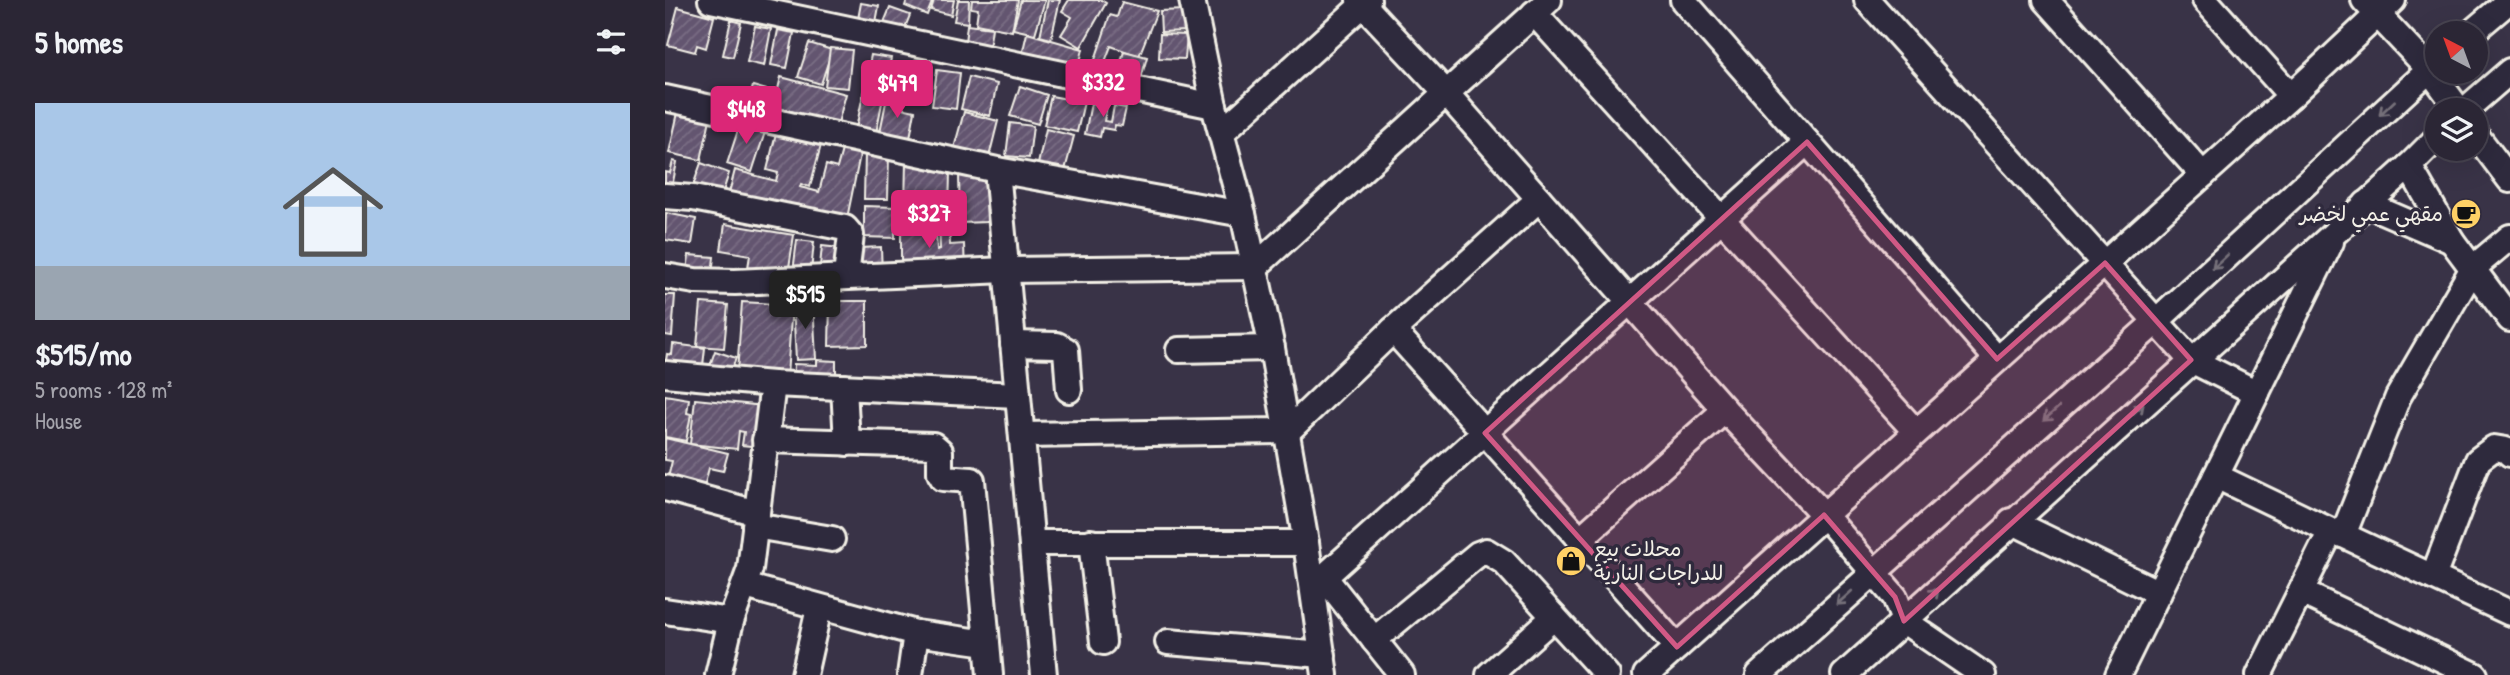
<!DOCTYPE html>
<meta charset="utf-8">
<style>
:root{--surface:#2b2635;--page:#373241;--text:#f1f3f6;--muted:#a6a5ad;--line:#474350;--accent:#db2777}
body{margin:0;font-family:"Patrick Hand","Playpen Sans Arabic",sans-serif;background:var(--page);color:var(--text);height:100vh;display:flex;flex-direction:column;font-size:26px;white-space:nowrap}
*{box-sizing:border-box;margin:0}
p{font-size:23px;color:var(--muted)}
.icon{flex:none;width:38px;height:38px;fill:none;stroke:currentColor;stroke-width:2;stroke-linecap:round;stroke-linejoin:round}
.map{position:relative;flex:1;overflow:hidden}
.drawer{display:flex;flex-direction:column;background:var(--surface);width:665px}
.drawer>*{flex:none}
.needle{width:46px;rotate:319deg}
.buttons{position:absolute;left:1760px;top:21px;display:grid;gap:14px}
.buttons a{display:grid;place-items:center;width:63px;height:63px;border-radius:50%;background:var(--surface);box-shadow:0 7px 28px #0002,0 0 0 2px var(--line);font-size:35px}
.price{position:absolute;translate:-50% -60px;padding:0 16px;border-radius:7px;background:var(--accent);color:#fff;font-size:23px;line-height:46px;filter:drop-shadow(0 2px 4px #0008)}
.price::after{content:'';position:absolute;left:50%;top:42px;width:21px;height:16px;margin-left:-10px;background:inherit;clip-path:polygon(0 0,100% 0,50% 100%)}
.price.active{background:#222;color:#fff}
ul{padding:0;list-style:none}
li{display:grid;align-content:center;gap:14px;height:371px;padding:0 35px}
li span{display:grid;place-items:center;height:217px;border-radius:0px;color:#555}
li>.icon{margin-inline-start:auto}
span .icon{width:126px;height:126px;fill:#fffc;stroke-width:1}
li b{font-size:30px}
h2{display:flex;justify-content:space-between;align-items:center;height:84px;padding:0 35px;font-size:30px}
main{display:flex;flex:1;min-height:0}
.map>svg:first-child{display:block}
.building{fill:url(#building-hatch);stroke:#f4f1e8;stroke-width:2}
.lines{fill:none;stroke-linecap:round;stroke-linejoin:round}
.minor-casing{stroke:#f4f1e8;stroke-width:30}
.minor{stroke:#2f2a3d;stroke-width:24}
.oneway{stroke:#747079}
.marked{fill:#d15985;fill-opacity:0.2;stroke:#d15985;stroke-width:5;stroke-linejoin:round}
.labels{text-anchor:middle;stroke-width:7;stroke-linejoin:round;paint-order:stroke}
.poi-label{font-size:21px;fill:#f4f1e8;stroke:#2f2a3d;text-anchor:end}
</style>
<main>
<section class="drawer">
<h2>5 homes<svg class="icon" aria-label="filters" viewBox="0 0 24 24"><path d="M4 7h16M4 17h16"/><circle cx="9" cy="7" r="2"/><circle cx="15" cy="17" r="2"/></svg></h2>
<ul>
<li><span style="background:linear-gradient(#a9c7e8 75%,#9aa5b1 0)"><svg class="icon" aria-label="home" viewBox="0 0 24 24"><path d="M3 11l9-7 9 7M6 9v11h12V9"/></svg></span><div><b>$515/mo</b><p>5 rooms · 128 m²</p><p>House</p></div></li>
</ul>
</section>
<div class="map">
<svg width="1845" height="675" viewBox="0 0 1845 675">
<defs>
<pattern id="building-hatch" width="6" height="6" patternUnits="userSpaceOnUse" patternTransform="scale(1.75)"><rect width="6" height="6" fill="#635570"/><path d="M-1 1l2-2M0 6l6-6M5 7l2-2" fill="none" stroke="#7a6e84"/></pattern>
</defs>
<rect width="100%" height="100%" fill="#393347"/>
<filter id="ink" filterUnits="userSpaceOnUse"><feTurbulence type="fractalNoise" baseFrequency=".0143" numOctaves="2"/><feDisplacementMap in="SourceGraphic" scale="14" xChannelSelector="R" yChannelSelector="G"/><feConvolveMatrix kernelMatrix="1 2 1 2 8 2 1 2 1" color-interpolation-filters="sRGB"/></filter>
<g filter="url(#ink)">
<g class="building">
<polygon points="242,0 267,2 262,15 240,6"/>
<polygon points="269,0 289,0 286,15 266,10"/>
<polygon points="293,0 304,0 303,23 289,21"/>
<polygon points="307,0 353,0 347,31 311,24 313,9 306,8"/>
<polygon points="356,0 380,0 370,34 348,29"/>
<polygon points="383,0 395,0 386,39 375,36"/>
<polygon points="404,0 436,0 441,3 416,47 396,35 407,17 397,11"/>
<polygon points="457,2 492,11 474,56 446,46 438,67 451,72 445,92 422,84 445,15 452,17"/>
<polygon points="196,3 214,6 208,39 190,35"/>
<polygon points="13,7 49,17 41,48 32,45 30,52 3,45"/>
<polygon points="225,8 245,15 233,45 213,37"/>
<polygon points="520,10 521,31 496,32 495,11"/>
<polygon points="66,20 76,23 68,57 58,55"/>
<polygon points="302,25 327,28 322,62 298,59"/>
<polygon points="90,26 106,29 99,66 82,62"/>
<polygon points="113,30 129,33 122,68 106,65"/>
<polygon points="362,33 418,49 411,80 354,68"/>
<polygon points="495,34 522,35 520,59 494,58"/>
<polygon points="144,43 167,50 156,84 133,77"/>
<polygon points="165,48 187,50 183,88 160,86"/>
<polygon points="459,51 482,57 472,93 449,87"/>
<polygon points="206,55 226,58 211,133 191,129"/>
<polygon points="230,63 254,68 248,99 223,93"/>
<polygon points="272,70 295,73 291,109 267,106"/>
<polygon points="116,77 181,94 173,123 117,109 114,120 81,112 88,86 112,93"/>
<polygon points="304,77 332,84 325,116 296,109"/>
<polygon points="355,86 382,95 373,124 345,116"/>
<polygon points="386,96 419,102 412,132 379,125"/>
<polygon points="222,97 233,99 232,107 250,111 245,138 215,132"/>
<polygon points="426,103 442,106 439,121 446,122 449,106 461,108 457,126 450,125 449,130 437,128 435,137 420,134"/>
<polygon points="14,108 46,115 36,160 4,153"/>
<polygon points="299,112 333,121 324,157 289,148"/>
<polygon points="76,121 101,129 87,172 62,164"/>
<polygon points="345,123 368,126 364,158 341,156"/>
<polygon points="381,129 409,136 400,170 373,164"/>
<polygon points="112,130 157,141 145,187 136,184 135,187 154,192 161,165 172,168 178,146 196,150 179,233 60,208 70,170 111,181 113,173 102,170"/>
<polygon points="200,153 224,153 223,199 199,199"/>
<polygon points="8,161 12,162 5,197 0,196 0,172 5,173"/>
<polygon points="241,161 268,162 268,171 285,171 284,215 257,214 257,209 240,208"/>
<polygon points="36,163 64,173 52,210 23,200"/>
<polygon points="326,174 326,195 321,195 322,222 295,223 294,175"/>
<polygon points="199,206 231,207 230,238 199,237"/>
<polygon points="1,213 31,219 27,244 0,240"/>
<polygon points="259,215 260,234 271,234 272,250 275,249 274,219 284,219 285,245 299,244 300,273 236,276 236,216"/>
<polygon points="60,224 129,235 121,287 81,280 85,255 56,250"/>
<polygon points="132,240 149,242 145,282 127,280"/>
<polygon points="157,246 183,249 180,279 154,276"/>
<polygon points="216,247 217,274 196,275 195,248"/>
<polygon points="24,255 49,257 46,283 21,280"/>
<polygon points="0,295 10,295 7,336 0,335"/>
<polygon points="148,301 151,359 131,360 128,304"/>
<polygon points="165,301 202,301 202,345 164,346"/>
<polygon points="77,302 127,305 121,390 71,387"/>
<polygon points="36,303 63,305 59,348 32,346"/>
<polygon points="8,344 40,348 36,383 0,367 2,354 7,355"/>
<polygon points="50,351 71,358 61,386 40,380"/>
<polygon points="152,360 171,361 171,393 128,393 129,364 152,365"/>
<polygon points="0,395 24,399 22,413 26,414 21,441 0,437"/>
<polygon points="30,399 99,406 95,447 77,445 79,432 74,431 72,449 25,444"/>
<polygon points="0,438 63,453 58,471 44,468 36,499 0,490 7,461 0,460"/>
</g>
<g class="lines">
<g class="minor-casing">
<g id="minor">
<polyline points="46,0 549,106"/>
<polyline points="527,0 549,106 578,214 607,348 641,543 660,675"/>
<polyline points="694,0 780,92 1060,410 1159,515 1230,597 1239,621 1318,675"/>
<polyline points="1018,0 1332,359"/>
<polyline points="1202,0 1526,360 1592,393"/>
<polyline points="1381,0 1538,175"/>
<polyline points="1540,0 1626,96"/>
<polyline points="1699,0 1764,69 1794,110"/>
<polyline points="869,13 1251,432"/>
<polyline points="1806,33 1845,0"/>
<polyline points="0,98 332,170 578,214"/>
<polyline points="1800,110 1845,71"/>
<polyline points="556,133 703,0"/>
<polyline points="1811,135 1845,180"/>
<polyline points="1744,166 1787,241 1845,319"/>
<polyline points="332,170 379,675"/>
<polyline points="0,196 28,198 180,228 186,235 181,276"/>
<polyline points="1701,204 1787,241"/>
<polyline points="0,276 30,281 70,282 341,270 590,267 884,0"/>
<polyline points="728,330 1012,647"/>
<polyline points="348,344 392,345 401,350 404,390"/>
<polyline points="514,350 607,348"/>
<polyline points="0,374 108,384 353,395"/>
<polyline points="179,387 182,443"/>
<polyline points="358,435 623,431 728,330 874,199"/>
<polyline points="100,440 268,445 275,451 275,473 278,478 307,480 325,675"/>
<polyline points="1551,476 1666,531"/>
<polyline points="0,488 92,513"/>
<polyline points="1346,521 1494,593"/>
<polyline points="90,526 167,539"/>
<polyline points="1678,535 1845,613"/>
<polyline points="915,539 1060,410"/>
<polyline points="426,542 438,642"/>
<polyline points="367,543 641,543"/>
<polyline points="1768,577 1813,460 1829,448 1841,450 1845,454"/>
<polyline points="660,578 737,675"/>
<polyline points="80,586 251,633 322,643"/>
<polyline points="648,587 1142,142"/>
<polyline points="1636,592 1810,675"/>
<polyline points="0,611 66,621"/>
<polyline points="709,640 813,554 821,551 839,562 942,675"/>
<polyline points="503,642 658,655"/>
<polyline points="53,675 66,621 85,569 108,384"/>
<polyline points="139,675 154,608"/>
<polyline points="245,675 251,633"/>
<polyline points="824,675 889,617"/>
<polyline points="981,675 1626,96 1728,0"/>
<polyline points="1094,675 1486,326 1773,62"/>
<polyline points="1179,675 1744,166 1773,137"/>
<polyline points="1453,675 1666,242"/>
<polyline points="1594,675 1666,531 1678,535 1733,397 1808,268 1845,237"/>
</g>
</g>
<use href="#minor" class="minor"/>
</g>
<defs><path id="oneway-shaft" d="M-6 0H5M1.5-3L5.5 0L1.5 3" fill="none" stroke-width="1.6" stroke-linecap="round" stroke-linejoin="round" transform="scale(1.75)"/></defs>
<g class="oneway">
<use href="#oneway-shaft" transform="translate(1722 108) rotate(137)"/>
<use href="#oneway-shaft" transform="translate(1555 262) rotate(137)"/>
<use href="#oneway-shaft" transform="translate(1471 411) rotate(-42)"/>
<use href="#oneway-shaft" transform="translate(1386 414) rotate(138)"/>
<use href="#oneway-shaft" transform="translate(1266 596) rotate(-43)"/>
<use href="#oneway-shaft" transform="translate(1179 598) rotate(138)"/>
</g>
</g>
<path class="marked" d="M1142,142L1332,359L1440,263L1526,360L1239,621L1230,597L1159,515L1012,647L820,433Z"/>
<defs>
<g id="cafe-disc" transform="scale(1.575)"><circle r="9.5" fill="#ffd166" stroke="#2f2a3d"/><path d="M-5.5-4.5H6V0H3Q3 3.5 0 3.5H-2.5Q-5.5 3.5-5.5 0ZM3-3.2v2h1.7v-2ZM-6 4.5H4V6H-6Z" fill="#111"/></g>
<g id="shop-disc" transform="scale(1.575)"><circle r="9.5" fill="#ffd166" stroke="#2f2a3d"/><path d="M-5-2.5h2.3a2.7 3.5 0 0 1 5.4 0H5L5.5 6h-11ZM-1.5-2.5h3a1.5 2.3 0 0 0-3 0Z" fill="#111"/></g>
</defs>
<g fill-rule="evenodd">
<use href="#cafe-disc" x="1801" y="214"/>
<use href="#shop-disc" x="906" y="561"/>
</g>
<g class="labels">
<g class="poi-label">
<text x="1778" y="221">مقهي عمي لخضر</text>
<text x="929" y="556" text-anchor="start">محلات بيع<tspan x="929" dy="24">للدراجات النارية</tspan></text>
</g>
</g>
</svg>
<div class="buttons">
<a><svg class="needle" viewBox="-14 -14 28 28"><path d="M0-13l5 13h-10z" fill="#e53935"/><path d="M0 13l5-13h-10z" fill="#a6a5ad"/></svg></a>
<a><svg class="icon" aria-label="layers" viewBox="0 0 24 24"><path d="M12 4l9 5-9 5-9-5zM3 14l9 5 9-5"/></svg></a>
</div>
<b class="price" style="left:438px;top:119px">$332</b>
<b class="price" style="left:232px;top:120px">$479</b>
<b class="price" style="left:81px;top:146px">$448</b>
<b class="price" style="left:264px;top:250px">$327</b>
<b class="price active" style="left:140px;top:331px">$515</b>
</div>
</main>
